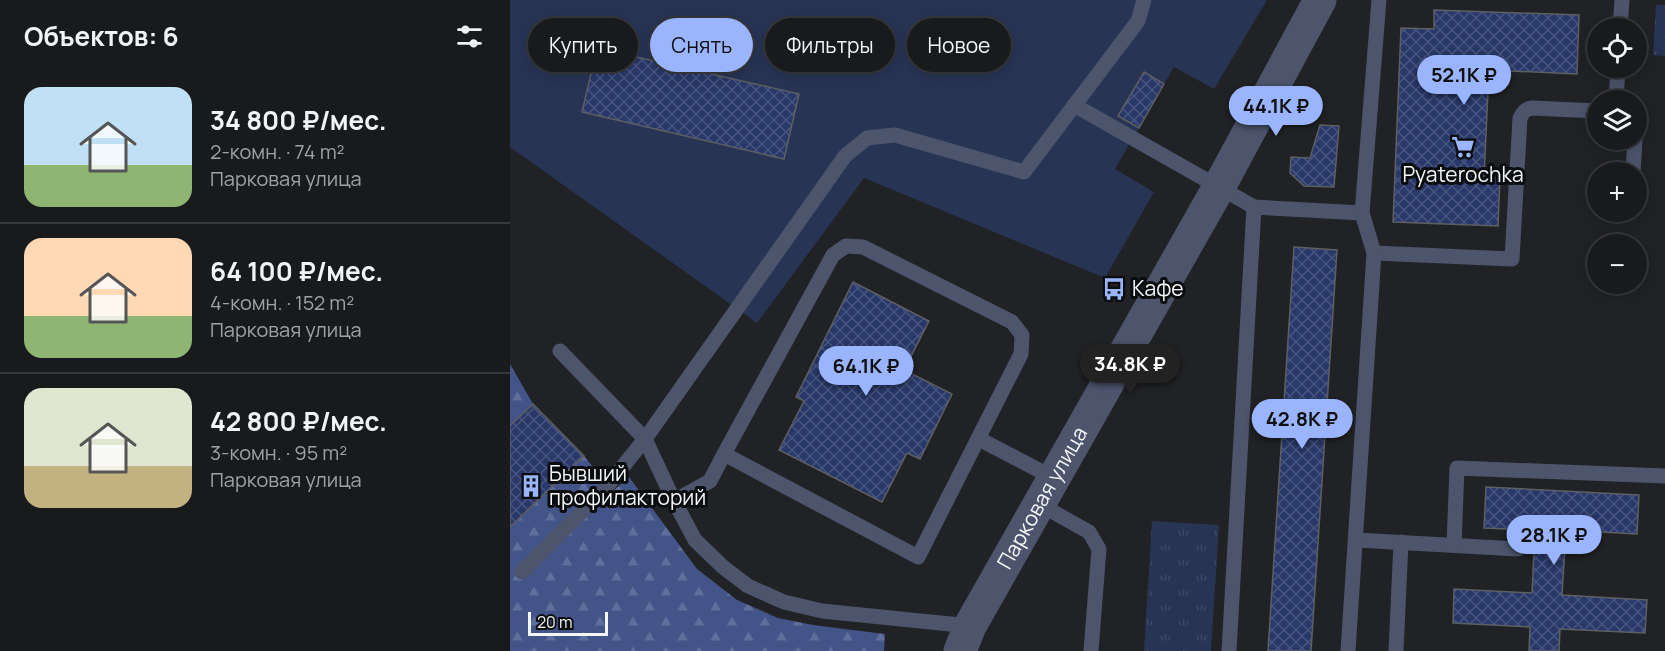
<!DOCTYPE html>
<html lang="ru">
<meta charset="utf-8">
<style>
:root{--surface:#191a1c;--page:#262729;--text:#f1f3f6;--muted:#9fa1a3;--line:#37383b;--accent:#9ab5fd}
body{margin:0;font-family:Manrope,sans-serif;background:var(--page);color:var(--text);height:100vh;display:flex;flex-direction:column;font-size:22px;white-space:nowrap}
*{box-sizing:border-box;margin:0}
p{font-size:20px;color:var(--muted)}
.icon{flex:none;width:33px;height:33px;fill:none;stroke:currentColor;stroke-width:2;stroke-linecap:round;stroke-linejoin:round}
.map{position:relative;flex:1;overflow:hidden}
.side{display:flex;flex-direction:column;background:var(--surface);width:510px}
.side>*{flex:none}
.banner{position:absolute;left:18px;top:18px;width:570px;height:54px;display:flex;gap:12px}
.controls{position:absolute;left:1077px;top:18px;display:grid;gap:12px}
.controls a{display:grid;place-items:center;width:60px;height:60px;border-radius:50%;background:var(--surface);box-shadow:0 3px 15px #0003,0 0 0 2px var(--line);font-size:30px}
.scale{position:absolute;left:18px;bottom:15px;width:80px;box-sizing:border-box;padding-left:6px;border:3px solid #f4f5f7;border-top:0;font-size:16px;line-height:21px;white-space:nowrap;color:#f4f5f7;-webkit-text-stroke:4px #0b0c0d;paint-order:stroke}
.price{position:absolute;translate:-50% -51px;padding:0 14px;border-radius:21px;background:var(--accent);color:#111;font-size:20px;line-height:39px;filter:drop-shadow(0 2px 3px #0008)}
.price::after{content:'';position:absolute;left:50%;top:36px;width:18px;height:14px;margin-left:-9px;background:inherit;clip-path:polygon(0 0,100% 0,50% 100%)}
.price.active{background:#222;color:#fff}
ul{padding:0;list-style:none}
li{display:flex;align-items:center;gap:18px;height:150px;padding:0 24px}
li+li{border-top:2px solid var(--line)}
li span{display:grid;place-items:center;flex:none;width:168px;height:120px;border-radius:18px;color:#555}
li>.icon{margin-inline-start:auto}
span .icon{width:72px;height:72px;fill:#fffc;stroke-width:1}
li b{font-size:26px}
h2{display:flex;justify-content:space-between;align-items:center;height:72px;padding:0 24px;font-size:26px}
.tag{padding:0 21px;border-radius:27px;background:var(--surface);box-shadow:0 3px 15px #0003,0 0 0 2px var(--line);font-size:21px;line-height:54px}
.tag.active{background:var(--accent);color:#111}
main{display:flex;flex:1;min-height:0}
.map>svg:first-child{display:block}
.grass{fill:url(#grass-tufts)}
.forest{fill:url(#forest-firs)}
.pitch{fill:#283454}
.building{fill:url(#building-cross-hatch);stroke:#5e5f63;stroke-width:1.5}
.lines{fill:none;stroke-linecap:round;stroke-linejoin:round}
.service{stroke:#4c556c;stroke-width:15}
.tertiary{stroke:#4c556c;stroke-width:33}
.labels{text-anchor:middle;stroke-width:6;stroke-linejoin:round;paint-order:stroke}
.poi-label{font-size:21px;fill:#f4f5f7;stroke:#0b0c0d;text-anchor:start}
.street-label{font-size:21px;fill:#f4f5f7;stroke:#0b0c0d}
</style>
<main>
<section class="side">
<h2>Объектов: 6<svg class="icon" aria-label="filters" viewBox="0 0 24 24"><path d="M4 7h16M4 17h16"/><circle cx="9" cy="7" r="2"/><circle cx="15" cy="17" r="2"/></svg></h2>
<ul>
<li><span style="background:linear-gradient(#bfe0f5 65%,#8fb573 0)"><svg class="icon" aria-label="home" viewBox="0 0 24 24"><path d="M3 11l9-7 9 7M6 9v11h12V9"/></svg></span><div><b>34 800 ₽/мес.</b><p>2-комн. · 74 m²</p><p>Парковая улица</p></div></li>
<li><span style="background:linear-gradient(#ffd9b3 65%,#8fb573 0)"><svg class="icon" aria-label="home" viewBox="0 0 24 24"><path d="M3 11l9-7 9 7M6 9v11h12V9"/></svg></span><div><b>64 100 ₽/мес.</b><p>4-комн. · 152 m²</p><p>Парковая улица</p></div></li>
<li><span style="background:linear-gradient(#dfe7d0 65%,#c2b280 0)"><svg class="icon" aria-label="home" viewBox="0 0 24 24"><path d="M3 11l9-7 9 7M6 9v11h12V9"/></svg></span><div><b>42 800 ₽/мес.</b><p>3-комн. · 95 m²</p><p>Парковая улица</p></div></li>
</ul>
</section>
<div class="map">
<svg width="1155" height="651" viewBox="0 0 1155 651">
<defs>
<pattern id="grass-tufts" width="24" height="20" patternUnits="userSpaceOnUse" patternTransform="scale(1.5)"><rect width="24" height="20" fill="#283454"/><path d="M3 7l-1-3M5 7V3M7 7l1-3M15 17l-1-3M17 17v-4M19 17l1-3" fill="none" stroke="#3d4865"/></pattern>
<pattern id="forest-firs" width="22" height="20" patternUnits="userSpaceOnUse" patternTransform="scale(1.5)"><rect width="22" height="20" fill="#435588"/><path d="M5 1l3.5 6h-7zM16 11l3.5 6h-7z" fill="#5f6e9a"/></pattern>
<pattern id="building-cross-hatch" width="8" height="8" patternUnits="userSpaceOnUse" patternTransform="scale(1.5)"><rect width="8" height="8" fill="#283869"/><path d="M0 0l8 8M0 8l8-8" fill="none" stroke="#48557f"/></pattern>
</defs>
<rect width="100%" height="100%" fill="#212225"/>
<g class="grass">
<polygon points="1146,5 1155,5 1155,56 1143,55"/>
<polygon points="642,521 709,525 701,651 634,651"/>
</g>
<g class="forest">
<polygon points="0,364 23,404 0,426"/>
<polygon points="74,456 103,491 119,477 187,569 227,600 268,618 303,625 375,634 374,651 0,651 0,516 6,522"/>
</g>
<polygon class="pitch" points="0,0 757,0 704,89 664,67 605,169 644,192 595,278 354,178 247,323 0,147"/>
<g class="building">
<polygon points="924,10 1069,15 1067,74 979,70 974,177 990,178 988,226 883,222 891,28 924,29"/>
<polygon points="87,48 289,94 274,159 72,112"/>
<polygon points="634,72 654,84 629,128 608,116"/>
<polygon points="810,125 829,126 824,187 794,186 780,173 781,157 800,158"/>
<polygon points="784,247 827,250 801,651 758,651"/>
<polygon points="343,282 419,321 394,370 442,394 410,459 397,453 372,502 269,450 294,401 286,397"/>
<polygon points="23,404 74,456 0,527 0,426"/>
<polygon points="976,487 1129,495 1127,534 1056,530 1052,595 1137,600 1135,633 1050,629 1049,651 1019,651 1020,627 943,623 944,589 1022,593 1025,530 974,528"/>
</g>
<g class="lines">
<g class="service">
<polyline points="1110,28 1112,0"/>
<polyline points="1106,100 1108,68"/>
<polyline points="564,105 744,207 852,213"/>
<polyline points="1123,172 1125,140"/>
<path d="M864,253L1002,259L1010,118C1013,112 1015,109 1022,108L1088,111"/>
<polyline points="50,351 135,439 164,501 185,540 213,567 238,586 274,602 312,611 460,626"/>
<polyline points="469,439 544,478"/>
<polyline points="164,501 200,481 214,454 323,255 336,246 353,247 502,322 512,335 511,354 408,557 214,454"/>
<polyline points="529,504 579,532 589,549 581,651"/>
<polyline points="846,540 1008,549"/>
<polyline points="944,545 947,468 1155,476"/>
<polyline points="12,572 98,485 135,439 335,156 357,138 385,135 514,172 628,21 634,0"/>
<polyline points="719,651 744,207"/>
<polyline points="838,651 864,253 852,213 869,0"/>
<polyline points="886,651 891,542"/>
</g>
<path class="tertiary" id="s1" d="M450,651L460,626L709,187L810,0"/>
</g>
<defs>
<g id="supermarket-bare" transform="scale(1.8)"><path d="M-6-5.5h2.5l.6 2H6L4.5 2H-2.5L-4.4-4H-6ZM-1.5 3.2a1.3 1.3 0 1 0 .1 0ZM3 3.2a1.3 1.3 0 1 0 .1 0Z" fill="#9ab5fd" stroke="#0b0c0d" stroke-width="2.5" paint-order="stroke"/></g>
<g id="bus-bare" transform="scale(1.8)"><path d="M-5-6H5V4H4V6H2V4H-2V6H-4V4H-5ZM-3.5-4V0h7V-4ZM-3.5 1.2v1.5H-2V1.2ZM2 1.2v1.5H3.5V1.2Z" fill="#9ab5fd" stroke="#0b0c0d" stroke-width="2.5" paint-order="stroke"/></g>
<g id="building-bare" transform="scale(1.8)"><path d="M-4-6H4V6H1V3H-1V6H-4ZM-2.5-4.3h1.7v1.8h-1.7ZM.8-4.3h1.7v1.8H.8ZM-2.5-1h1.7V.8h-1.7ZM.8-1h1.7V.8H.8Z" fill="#9ab5fd" stroke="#0b0c0d" stroke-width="2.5" paint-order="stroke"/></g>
</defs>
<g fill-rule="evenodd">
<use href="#supermarket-bare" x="953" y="147"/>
<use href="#bus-bare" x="604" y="289"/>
<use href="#building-bare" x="21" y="486"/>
</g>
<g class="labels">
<g class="poi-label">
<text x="953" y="182" text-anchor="middle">Pyaterochka</text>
<text x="622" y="296">Кафе</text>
<text x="39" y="481">Бывший<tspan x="39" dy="24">профилакторий</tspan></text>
</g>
<g class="street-label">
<text dy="7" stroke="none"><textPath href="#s1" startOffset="174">Парковая улица</textPath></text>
</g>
</g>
</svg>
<div class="controls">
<a><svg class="icon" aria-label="locate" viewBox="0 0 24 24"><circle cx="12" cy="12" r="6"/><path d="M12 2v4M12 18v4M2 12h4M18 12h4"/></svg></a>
<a><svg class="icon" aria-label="layers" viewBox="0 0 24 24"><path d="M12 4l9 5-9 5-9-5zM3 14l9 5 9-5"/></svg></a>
<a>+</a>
<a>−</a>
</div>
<div class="scale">20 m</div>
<b class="price" style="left:954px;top:106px">52.1K ₽</b>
<b class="price" style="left:766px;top:137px">44.1K ₽</b>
<b class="price active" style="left:620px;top:395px">34.8K ₽</b>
<b class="price" style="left:356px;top:397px">64.1K ₽</b>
<b class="price" style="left:792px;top:450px">42.8K ₽</b>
<b class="price" style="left:1044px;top:566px">28.1K ₽</b>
<div class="banner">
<a class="tag">Купить</a>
<a class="tag active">Снять</a>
<a class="tag">Фильтры</a>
<a class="tag">Новое</a>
</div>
</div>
</main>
